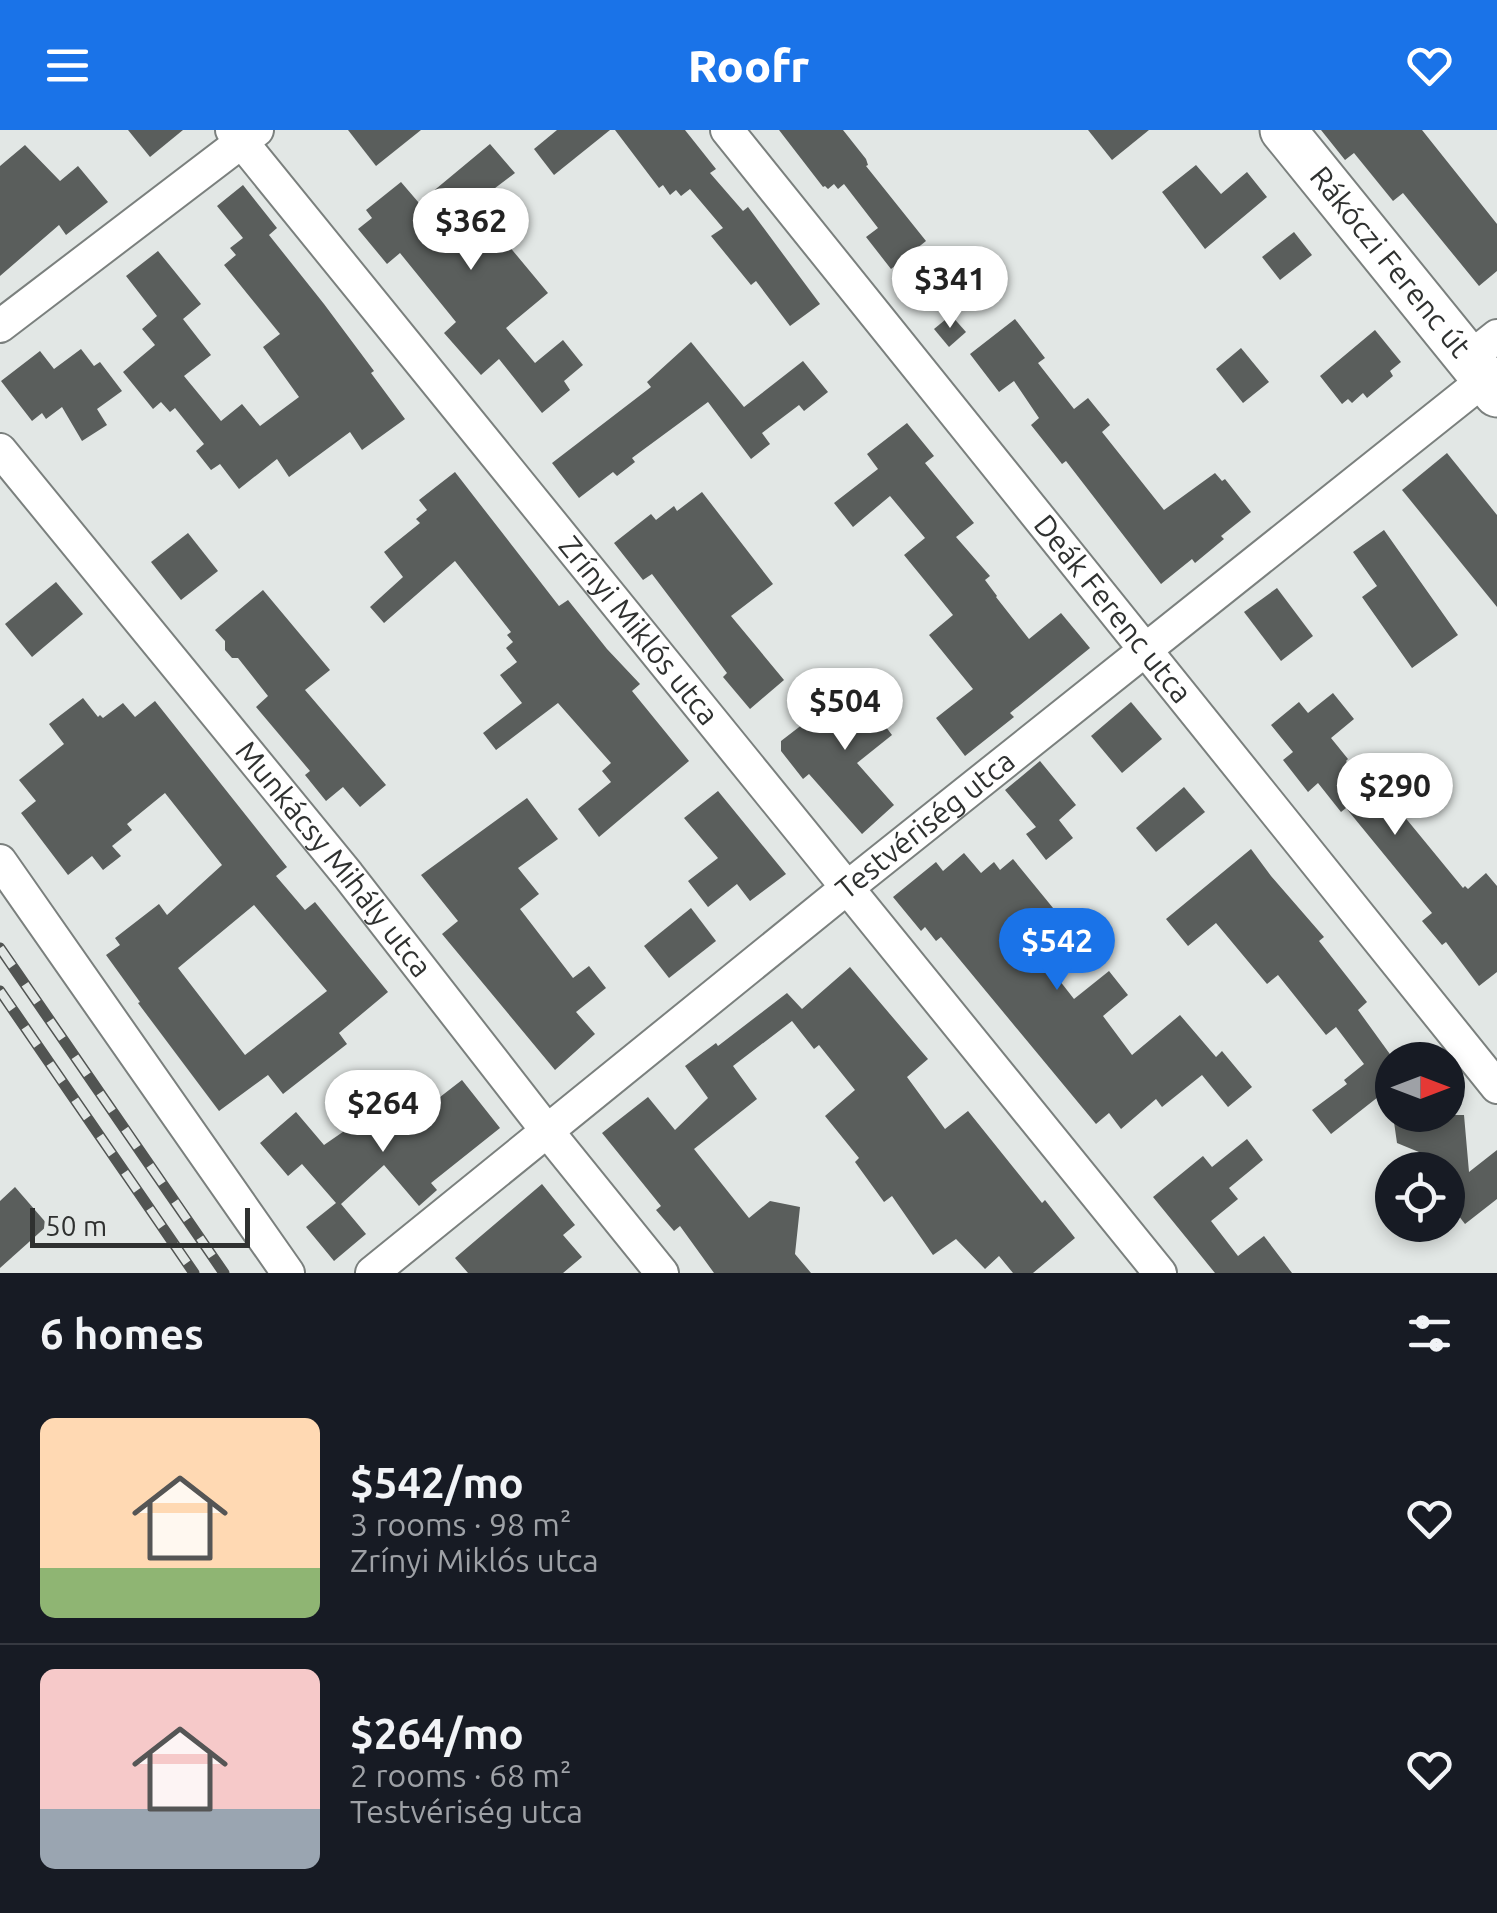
<!DOCTYPE html>
<meta charset="utf-8">
<style>
:root{--surface:#171b24;--page:#20242c;--text:#f1f3f6;--muted:#9ea1a6;--line:#363941;--accent:#1a73e8}
body{margin:0;font-family:Ubuntu,sans-serif;background:var(--page);color:var(--text);height:100vh;display:flex;flex-direction:column;font-size:38px;white-space:nowrap}
*{box-sizing:border-box;margin:0}
p{font-size:32px;color:var(--muted)}
.icon{flex:none;width:55px;height:55px;fill:none;stroke:currentColor;stroke-width:2;stroke-linecap:round;stroke-linejoin:round}
.map{position:relative;height:1143px;overflow:hidden}
.drawer{display:flex;flex-direction:column;background:var(--surface);flex:1}
.drawer>*{flex:none}
.needle{width:65px;rotate:90deg}
.buttons{position:absolute;left:1375px;top:912px;display:grid;gap:20px}
.buttons a{display:grid;place-items:center;width:90px;height:90px;border-radius:50%;background:var(--surface);box-shadow:0 5px 15px #0003;font-size:50px}
.scale{position:absolute;left:30px;bottom:25px;width:220px;box-sizing:border-box;padding-left:10px;border:5px solid #2f3130;border-top:0;font-size:28px;line-height:35px;white-space:nowrap;color:#2f3130;-webkit-text-stroke:8px #e2e7e5;paint-order:stroke}
.price{position:absolute;translate:-50% -85px;padding:0 22px;border-radius:35px;background:#fff;color:#222;font-size:32px;line-height:65px;filter:drop-shadow(0 2px 5px #0008)}
.price::after{content:'';position:absolute;left:50%;top:60px;width:30px;height:22px;margin-left:-15px;background:inherit;clip-path:polygon(0 0,100% 0,50% 100%)}
.price.active{background:var(--accent);color:#fff}
ul{padding:0;list-style:none}
li{display:flex;align-items:center;gap:30px;height:250px;padding:0 40px}
li+li{border-top:2px solid var(--line)}
li span{display:grid;place-items:center;flex:none;width:280px;height:200px;border-radius:15px;color:#555}
li>.icon{margin-inline-start:auto}
span .icon{width:120px;height:120px;fill:#fffc;stroke-width:1}
li b{font-size:42px}
h2{display:flex;justify-content:space-between;align-items:center;height:120px;padding:0 40px;font-size:42px}
header{display:flex;justify-content:space-between;align-items:center;height:130px;padding:0 40px;background:var(--accent);color:#fff;font-size:45px;font-weight:800}
.map>svg:first-child{display:block}
.building{fill:#5a5e5c;fill-rule:evenodd}
.lines{fill:none;stroke-linecap:round;stroke-linejoin:round}
.street-casing{stroke:#7b807e;stroke-width:36}
.secondary-casing{stroke:#7b807e;stroke-width:49}
.street{stroke:#fff;stroke-width:32}
.secondary{stroke:#fff;stroke-width:45}
.rail-casing{stroke:#515452;stroke-width:11}
.rail{stroke:#e2e7e5;stroke-width:8;stroke-dasharray:22;stroke-linecap:butt}
.labels{text-anchor:middle;stroke-width:10;stroke-linejoin:round;paint-order:stroke}
.street-label{font-size:30px;fill:#2f3130;stroke:#e2e7e5}
</style>
<header><svg class="icon" aria-label="menu" viewBox="0 0 24 24"><path d="M4 6h16M4 12h16M4 18h16"/></svg>Roofr<svg class="icon" aria-label="heart" viewBox="0 0 24 24"><path d="M12 20l-8-8c-3-5 5-10 8-4 3-6 11-1 8 4z"/></svg></header>
<div class="map">
<svg width="1497" height="1143" viewBox="0 0 1497 1143">
<rect width="100%" height="100%" fill="#e2e7e5"/>
<g class="building">
<polygon points="128,0 183,0 150,27"/>
<polygon points="348,0 421,0 376,36"/>
<polygon points="557,0 610,0 554,45 534,19"/>
<polygon points="615,0 685,0 716,39 710,43 743,81 748,77 820,174 790,196 756,151 751,155 711,106 723,98 690,59 681,66 676,60 670,65 663,55 659,58"/>
<polygon points="779,0 843,0 866,29 868,35 866,36 926,111 891,139 866,107 878,98 844,54 838,59 834,54 828,59 825,56 823,57"/>
<polygon points="1088,0 1149,0 1112,30"/>
<polygon points="1321,0 1422,0 1497,94 1497,141 1479,156 1403,63 1393,71 1354,23 1345,30"/>
<polygon points="490,14 515,43 474,74 548,163 506,198 535,233 563,210 583,235 564,251 570,260 542,283 499,229 481,245 444,203 456,192 400,123 387,134 358,99 372,88 366,80 401,52 419,73"/>
<polygon points="25,15 60,51 78,36 108,72 66,105 59,95 0,146 0,36"/>
<polygon points="1196,35 1221,64 1247,42 1267,67 1205,119 1162,62"/>
<polygon points="243,55 277,98 269,105 324,174 374,241 371,243 405,289 362,320 350,302 289,347 277,329 239,359 220,334 211,340 196,321 204,314 175,278 170,282 161,272 153,279 123,242 155,215 142,199 157,186 126,146 158,121 201,174 183,189 211,225 184,246 221,291 242,274 260,296 299,267 263,217 280,204 224,135 236,125 230,118 243,108 217,76"/>
<polygon points="1294,102 1312,125 1280,150 1262,127"/>
<polygon points="951,185 966,202 949,217 934,199"/>
<polygon points="1015,189 1045,228 1038,233 1074,279 1088,268 1110,295 1102,302 1164,380 1215,343 1222,351 1225,349 1251,382 1221,406 1224,409 1195,433 1192,429 1161,454 1066,331 1062,334 1031,295 1039,288 1014,251 999,262 970,224"/>
<polygon points="1375,200 1401,232 1390,241 1393,246 1367,268 1363,263 1352,273 1348,269 1342,274 1320,246"/>
<polygon points="691,212 744,277 803,231 828,262 804,281 799,275 762,303 770,314 751,329 708,272 632,328 635,332 617,346 613,342 579,368 552,333 651,257 647,252"/>
<polygon points="1241,218 1269,252 1243,273 1216,239"/>
<polygon points="81,219 94,236 100,232 122,261 97,279 107,295 82,311 62,277 46,289 42,283 32,291 1,251 40,221 54,239"/>
<polygon points="907,293 934,326 925,333 974,393 956,407 990,446 985,450 997,466 996,467 1029,509 1061,483 1090,518 1010,583 1014,587 965,626 936,588 973,559 929,505 953,485 904,425 925,408 890,366 853,397 834,373 878,339 867,324"/>
<polygon points="1447,323 1497,385 1497,477 1402,360"/>
<polygon points="455,342 559,476 568,470 607,519 640,554 632,561 689,631 599,707 578,679 611,652 602,641 611,633 558,573 496,620 483,603 522,573 500,545 517,532 506,518 513,512 507,505 511,502 455,431 384,493 370,477 403,447 384,422 420,393 416,389 427,380 419,370"/>
<polygon points="702,362 773,454 731,486 784,550 750,579 723,547 727,543 652,444 643,450 614,413 651,384 656,390 674,376 677,381"/>
<polygon points="1384,400 1458,505 1412,538 1362,467 1377,456 1353,422"/>
<polygon points="188,403 218,441 181,470 151,432"/>
<polygon points="56,452 83,484 32,527 5,494"/>
<polygon points="1277,458 1313,506 1281,531 1244,482"/>
<polygon points="263,460 330,540 305,560 386,655 360,677 343,657 326,671 305,645 310,641 256,577 268,566 238,528 232,528 225,520 225,511 215,500"/>
<polygon points="872,549 897,581 883,593 892,605 857,633 894,675 862,704 809,644 803,649 781,621 781,611 816,584 820,589"/>
<polygon points="1333,563 1354,589 1331,608 1348,629 1346,631 1391,686 1399,680 1463,758 1465,756 1468,759 1486,743 1497,756 1497,842 1479,856 1446,812 1442,815 1422,791 1432,783 1346,678 1341,682 1318,653 1308,662 1283,630 1293,622 1271,595 1299,572 1308,583"/>
<path d="M83,568L98,587L100,585L103,588L123,573L135,587L155,571L287,737L276,746L305,780L315,772L388,862L339,903L347,914L283,964L268,945L219,981L138,873L140,872L106,825L120,815L115,808L159,774L167,785L222,735L165,663L127,694L132,700L112,716L121,726L103,740L92,726L68,745L21,683L36,671L19,650L64,614L49,594ZM254,775L327,861L245,925L178,838Z"/>
<polygon points="1131,572 1162,609 1122,643 1091,606"/>
<polygon points="1040,631 1076,675 1059,690 1073,708 1046,730 1026,704 1036,697 1005,660"/>
<polygon points="1184,657 1205,682 1156,722 1136,698"/>
<polygon points="718,661 786,744 750,771 737,754 708,777 688,751 718,728 684,688"/>
<polygon points="527,668 558,709 518,738 539,764 520,779 573,848 589,836 606,858 576,882 595,904 555,940 442,804 458,791 421,745"/>
<polygon points="1251,719 1271,746 1324,807 1319,811 1367,872 1358,880 1392,927 1392,956 1331,1004 1312,980 1347,954 1344,950 1364,934 1336,897 1326,905 1278,845 1267,854 1216,793 1188,816 1166,789"/>
<polygon points="964,723 981,743 994,732 1000,740 1013,729 1076,806 1045,832 1074,869 1109,841 1128,865 1103,886 1132,925 1180,885 1216,927 1222,921 1252,957 1228,977 1202,945 1162,977 1156,969 1121,999 1109,983 1096,994 941,807 936,811 925,797 921,801 893,767 936,732 943,741"/>
<polygon points="691,778 716,811 669,848 644,816"/>
<polygon points="850,837 928,929 907,947 945,999 968,981 1042,1073 1045,1070 1075,1108 1033,1143 1013,1143 999,1126 985,1139 956,1109 933,1125 892,1066 884,1072 855,1032 859,1028 825,986 855,960 819,915 814,919 792,891 733,936 757,969 694,1019 749,1088 770,1071 800,1077 795,1124 811,1143 714,1143 680,1096 674,1101 656,1080 661,1076 602,1003 648,967 675,1000 708,968 685,936 716,913 718,916 787,863 802,879"/>
<polygon points="462,950 500,998 431,1053 437,1060 419,1076 384,1035 341,1074 366,1104 334,1131 306,1097 336,1073 302,1034 288,1046 260,1013 296,982 324,1015 350,997 357,1005 371,993 375,997 421,960 431,974"/>
<polygon points="1393,985 1464,985 1469,1042 1497,1020 1497,1069 1465,1094 1448,1072 1448,1034 1397,1013"/>
<polygon points="1247,1009 1263,1030 1229,1058 1238,1069 1211,1091 1238,1126 1264,1106 1292,1143 1215,1143 1153,1067 1203,1026 1212,1037"/>
<polygon points="542,1054 575,1095 563,1105 582,1127 563,1143 468,1143 455,1128"/>
<polygon points="15,1057 48,1095 0,1138 0,1071"/>
</g>
<g class="lines">
<g class="street-casing">
<g id="street">
<path id="s1" d="M232,0L1160,1143"/>
<path id="s2" d="M727,0L1497,957"/>
<polyline points="0,196 257,0"/>
<polyline points="1468,229 1497,206"/>
<path id="s3" d="M0,320L348,745L548,1002L662,1143"/>
<polyline points="0,731 288,1143"/>
<path id="s4" d="M372,1143L848,757L1485,249"/>
</g>
</g>
<g class="secondary-casing">
<g id="secondary">
<path id="s5" d="M1283,0L1497,264"/>
</g>
</g>
<use href="#street" class="street"/>
<use href="#secondary" class="secondary"/>
<g class="rail-casing">
<g id="rail">
<polyline points="0,818 224,1143"/>
<polyline points="0,861 194,1143"/>
</g>
</g>
<use href="#rail" class="rail"/>
</g>
<g class="labels">
<g class="street-label">
<text dy="10" stroke="none"><textPath href="#s5" startOffset="170">Rákóczi Ferenc út</textPath></text>
<text dy="10" stroke="none"><textPath href="#s2" startOffset="615">Deák Ferenc utca</textPath></text>
<text dy="10" stroke="none"><textPath href="#s1" startOffset="645">Zrínyi Miklós utca</textPath></text>
<text dy="10" stroke="none"><textPath href="#s4" startOffset="712">Testvériség utca</textPath></text>
<text dy="10" stroke="none"><textPath href="#s3" startOffset="528">Munkácsy Mihály utca</textPath></text>
</g>
</g>
</svg>
<div class="buttons">
<a><svg class="needle" viewBox="-14 -14 28 28"><path d="M0-13l5 13h-10z" fill="#e53935"/><path d="M0 13l5-13h-10z" fill="#9ea1a6"/></svg></a>
<a><svg class="icon" aria-label="locate" viewBox="0 0 24 24"><circle cx="12" cy="12" r="6"/><path d="M12 2v4M12 18v4M2 12h4M18 12h4"/></svg></a>
</div>
<div class="scale">50 m</div>
<b class="price" style="left:471px;top:143px">$362</b>
<b class="price" style="left:950px;top:201px">$341</b>
<b class="price" style="left:845px;top:623px">$504</b>
<b class="price" style="left:1395px;top:708px">$290</b>
<b class="price active" style="left:1057px;top:863px">$542</b>
<b class="price" style="left:383px;top:1025px">$264</b>
</div>
<section class="drawer">
<h2>6 homes<svg class="icon" aria-label="filters" viewBox="0 0 24 24"><path d="M4 7h16M4 17h16"/><circle cx="9" cy="7" r="2"/><circle cx="15" cy="17" r="2"/></svg></h2>
<ul>
<li><span style="background:linear-gradient(#ffd9b3 75%,#8fb573 0)"><svg class="icon" aria-label="home" viewBox="0 0 24 24"><path d="M3 11l9-7 9 7M6 9v11h12V9"/></svg></span><div><b>$542/mo</b><p>3 rooms · 98 m²</p><p>Zrínyi Miklós utca</p></div><svg class="icon" aria-label="heart" viewBox="0 0 24 24"><path d="M12 20l-8-8c-3-5 5-10 8-4 3-6 11-1 8 4z"/></svg></li>
<li><span style="background:linear-gradient(#f6c9c9 70%,#9aa5b1 0)"><svg class="icon" aria-label="home" viewBox="0 0 24 24"><path d="M3 11l9-7 9 7M6 9v11h12V9"/></svg></span><div><b>$264/mo</b><p>2 rooms · 68 m²</p><p>Testvériség utca</p></div><svg class="icon" aria-label="heart" viewBox="0 0 24 24"><path d="M12 20l-8-8c-3-5 5-10 8-4 3-6 11-1 8 4z"/></svg></li>
</ul>
</section>
